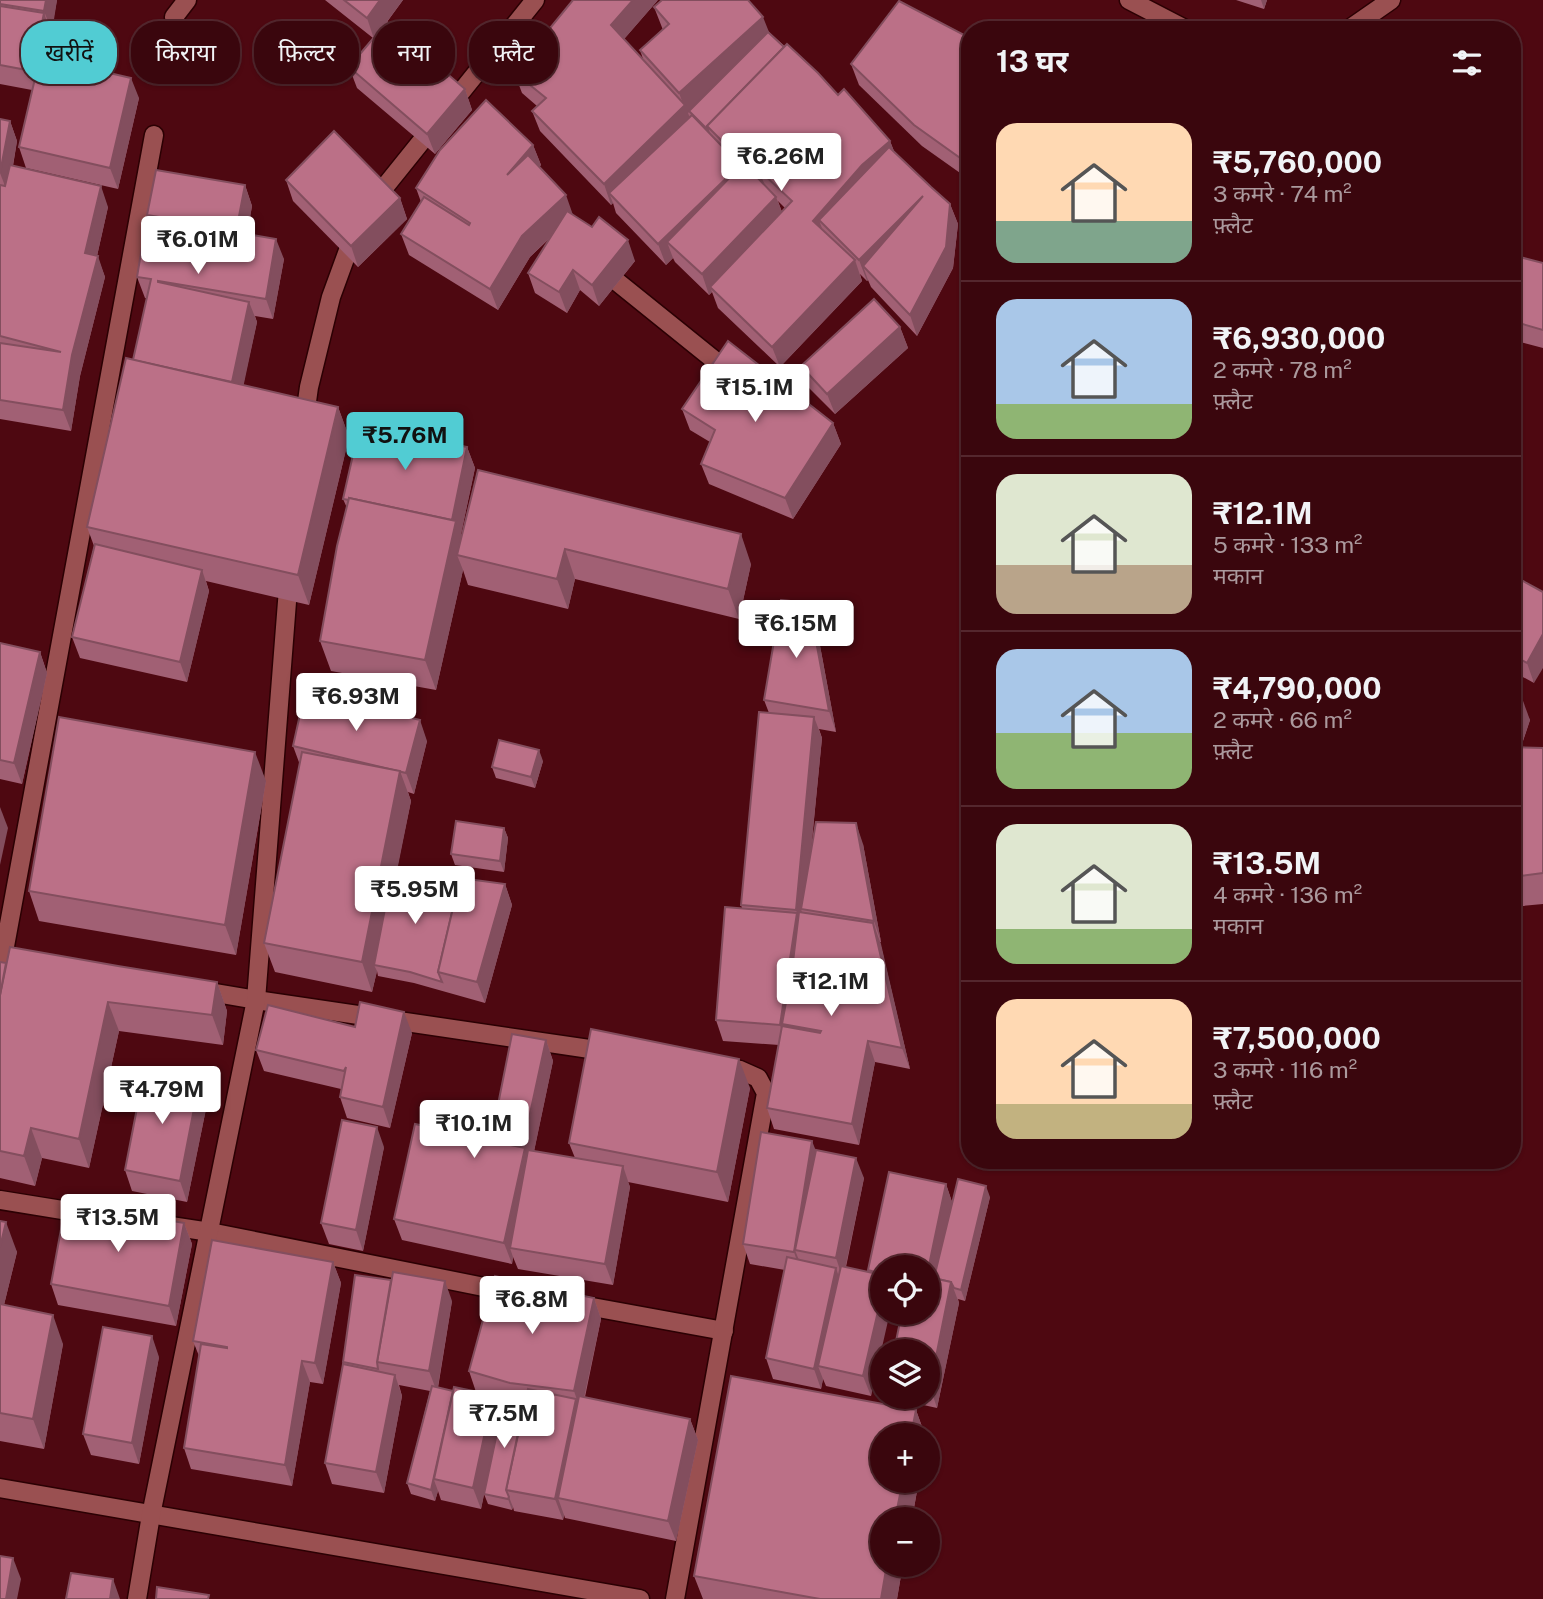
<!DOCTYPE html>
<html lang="hi">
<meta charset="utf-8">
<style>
:root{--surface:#3a060d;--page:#410f16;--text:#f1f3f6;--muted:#ab999d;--line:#54272e;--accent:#51ccd3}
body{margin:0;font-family:"Public Sans","Noto Sans Devanagari",sans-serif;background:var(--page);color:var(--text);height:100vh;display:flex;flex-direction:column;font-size:26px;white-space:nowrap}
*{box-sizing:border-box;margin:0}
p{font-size:23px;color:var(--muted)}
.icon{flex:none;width:38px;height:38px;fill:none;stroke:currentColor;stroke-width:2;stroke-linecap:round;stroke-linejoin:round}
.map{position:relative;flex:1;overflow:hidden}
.drawer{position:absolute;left:961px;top:21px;width:560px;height:1148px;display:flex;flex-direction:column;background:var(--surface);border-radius:28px;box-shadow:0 2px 5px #0004,0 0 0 2px var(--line)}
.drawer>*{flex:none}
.banner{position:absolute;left:21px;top:21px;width:665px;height:63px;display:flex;gap:14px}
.fabs{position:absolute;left:870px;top:1255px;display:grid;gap:14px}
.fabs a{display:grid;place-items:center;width:70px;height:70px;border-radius:50%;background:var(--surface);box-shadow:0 2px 5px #0004,0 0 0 2px var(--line);font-size:35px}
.price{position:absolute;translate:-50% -60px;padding:0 16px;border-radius:7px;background:#fff;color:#222;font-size:23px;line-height:46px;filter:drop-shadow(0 2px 4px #0008)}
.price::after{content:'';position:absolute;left:50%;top:42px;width:21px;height:16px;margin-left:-10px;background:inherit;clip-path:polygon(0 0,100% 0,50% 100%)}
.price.on{background:var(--accent);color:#111}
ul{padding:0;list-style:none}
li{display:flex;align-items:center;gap:21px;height:175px;padding:0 35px}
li+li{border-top:2px solid var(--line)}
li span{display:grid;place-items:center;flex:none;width:196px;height:140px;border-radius:21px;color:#555}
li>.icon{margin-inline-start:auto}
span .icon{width:84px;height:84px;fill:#fffc;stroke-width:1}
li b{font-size:30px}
h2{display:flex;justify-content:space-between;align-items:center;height:84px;padding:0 35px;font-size:30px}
.tag{padding:0 24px;border-radius:28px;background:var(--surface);box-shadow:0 2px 5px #0004,0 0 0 2px var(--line);font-size:24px;line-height:63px}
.tag.on{background:var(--accent);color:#111}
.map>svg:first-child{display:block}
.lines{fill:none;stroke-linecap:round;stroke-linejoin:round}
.street-casing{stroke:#2b0003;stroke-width:21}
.street{stroke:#9a5051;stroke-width:18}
.wall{fill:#a16074;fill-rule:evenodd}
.shaded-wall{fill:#834e5e}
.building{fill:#bb7087;stroke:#834e5e;stroke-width:2}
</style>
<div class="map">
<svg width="1543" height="1599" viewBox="0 0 1543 1599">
<rect width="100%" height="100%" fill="#4e0811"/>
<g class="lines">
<g class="street-casing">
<g id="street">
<polyline points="1129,0 1187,30"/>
<polyline points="174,17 187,0"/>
<polyline points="1348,30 1391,0"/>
<polyline points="371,204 535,0"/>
<polyline points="600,268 734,376"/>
<polyline points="304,423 309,387 331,297 354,234"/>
<polyline points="0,956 29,961"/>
<polyline points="3,957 154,135"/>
<polyline points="198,990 256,1000 610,1052"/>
<polyline points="0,1200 87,1214"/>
<polyline points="164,1225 210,1232 514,1293"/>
<polyline points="576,1304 724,1331"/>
<polyline points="0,1488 640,1599"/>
<polyline points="137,1599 151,1515 256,1000 289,576"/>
<polyline points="675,1599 766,1093 758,1078 740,1070 721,1067"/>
</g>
</g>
<use href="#street" class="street"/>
</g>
<g class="wall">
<polygon points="0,0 57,0 46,58 139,98 118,189 26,168 19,147 32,90 0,84"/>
<polygon points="325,0 403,0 387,22 465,89 472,110 435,154 357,88 349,67 373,38"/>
<path d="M658,0L624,39L643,59L640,50L663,30L654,7L769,32L890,141L894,151L931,187L950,204L958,224L953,268L917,336L871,287L868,280L867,281L860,274L862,281L780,367L718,308L712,292L709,295L675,262L673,258L666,265L616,213L613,203L611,205L540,131L532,111L537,106L522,93L514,72ZM778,201L785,208L782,212Z"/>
<polygon points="1236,0 1267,0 1264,9"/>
<polygon points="959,34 970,38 970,180 922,146 859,85 851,64"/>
<polygon points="0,119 10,121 17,141 13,166 108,207 97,256 105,277 80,376 71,431 0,419"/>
<polygon points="533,145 541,165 539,167 573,215 635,261 599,306 580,290 567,313 535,293 528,273 549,239 530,257 498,310 409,255 401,234 421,202 416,188"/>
<polygon points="286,180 400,198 407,219 358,267 293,201"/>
<polygon points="245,185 252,206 247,234 284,259 273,319 255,316 257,322 243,385 338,407 349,437 309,605 206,581 209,591 187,682 80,658 72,637 94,546 87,527 133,360 147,298 145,298 137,277 148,217 147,215"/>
<polygon points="1512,255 1543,263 1543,348 1512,340"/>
<polygon points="900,327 908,348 835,414 808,387 801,366"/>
<polygon points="682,409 833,423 841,444 793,519 709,484 701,464 710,442 690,430"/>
<polygon points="467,447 475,468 461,534 462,537 751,564 739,619 575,579 568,609 468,585 463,570 436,690 331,671 320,641 347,508 343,499"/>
<polygon points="1512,575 1534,683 1512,671"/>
<polygon points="809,603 816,624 836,732 819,729 822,738 811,850 863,844 881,942 880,942 910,1069 875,1062 859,1145 774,1129 767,1108 779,1045 723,1041 716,1020 742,908 741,905 769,713 764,700"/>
<polygon points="0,643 40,652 47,673 22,784 0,779"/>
<polygon points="1512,687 1530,720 1521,747 1543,748 1543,904 1512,907"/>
<polygon points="427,741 414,794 408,792 411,801 396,873 458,887 505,884 512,905 485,1003 414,983 378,976 377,971 372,992 275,972 264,943 300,765 293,746"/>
<polygon points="543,761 535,788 496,778 492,767"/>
<polygon points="266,781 236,955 39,921 29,891"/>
<polygon points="504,828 508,838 504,872 455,865 451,854"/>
<polygon points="0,962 6,963 118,966 217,982 227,1011 223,1045 119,1031 89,1168 42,1158 35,1186 0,1178"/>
<polygon points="355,1027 412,1033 390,1128 347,1118 340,1097 341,1089 264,1071 256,1050"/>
<polygon points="546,1040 553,1061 534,1151 575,1158 569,1143 750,1088 728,1202 628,1182 630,1187 613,1285 518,1269 513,1257 512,1264 402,1240 394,1219 491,1140"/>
<polygon points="199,1083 207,1104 187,1202 132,1191 125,1170"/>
<polygon points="384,1147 363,1251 329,1244 321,1223"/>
<polygon points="816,1151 864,1178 846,1267 868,1272 868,1270 946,1184 952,1202 990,1197 965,1301 958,1299 959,1303 937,1408 896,1399 895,1396 928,1396 928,1267 882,1267 882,1312 871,1396 826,1386 823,1379 821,1389 773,1379 766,1358 785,1270 750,1264 743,1244"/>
<polygon points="0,1221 17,1252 4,1305 63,1344 44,1449 0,1441"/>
<polygon points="184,1223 192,1244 176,1326 58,1305 51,1284"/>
<polygon points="333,1262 341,1283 323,1384 310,1382 292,1486 191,1469 184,1448 199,1356 193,1341"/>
<path d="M535,1286L594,1298L601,1319L585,1397L690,1419L698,1440L676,1541L565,1518L564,1515L563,1520L514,1511L513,1507L512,1510L488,1504L484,1494L481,1509L441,1500L438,1491L435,1501L411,1494L407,1483L430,1391L399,1385L402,1396L384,1493L332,1484L325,1463L344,1365L343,1362L452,1301L438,1388L453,1391L476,1392L469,1371ZM494,1396L524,1404V1405L501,1416Z"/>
<polygon points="159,1357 139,1464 91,1455 83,1434"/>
<polygon points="731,1376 916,1410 925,1435 882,1435 882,1480 919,1480 912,1519 882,1519 882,1564 903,1564 897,1599 703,1599 694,1576"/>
</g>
<g class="shaded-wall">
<polygon points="46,0 57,0 52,32 44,11"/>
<polygon points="380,0 403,0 374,39 367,18"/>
<polygon points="633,0 658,0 619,45 611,25"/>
<polygon points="1261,0 1267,0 1264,9"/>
<polygon points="44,13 51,33 40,91 32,71"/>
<polygon points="763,17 771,37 688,113 693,126 609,193 613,203 611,205 604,184 684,106 679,93"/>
<polygon points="131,78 139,98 118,189 110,168"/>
<polygon points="465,89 472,110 435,154 427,134"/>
<polygon points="10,121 17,141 8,194 0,173"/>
<polygon points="890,141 898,162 819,220 825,237 813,221 862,165"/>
<polygon points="533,145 541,165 514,195 507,175"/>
<polygon points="740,165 747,186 667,242 673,258 666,265 658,244"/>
<polygon points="759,170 767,191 754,174"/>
<polygon points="245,185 252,206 244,253 236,232"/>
<polygon points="101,186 108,207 93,274 85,253"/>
<polygon points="566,195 573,215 530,257 498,310 490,289 522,236"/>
<polygon points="923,196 863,266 868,280 867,281 859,260"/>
<polygon points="776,197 784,217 710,287 712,292 709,295 702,274"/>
<polygon points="400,198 407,219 358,267 351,246"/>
<polygon points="950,204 958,224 953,268 917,336 910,315"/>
<polygon points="276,239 284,259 273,319 266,299"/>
<polygon points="628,240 635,261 599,306 592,285"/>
<polygon points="98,256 105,277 80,376 71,431 63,410 72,355"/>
<polygon points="855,260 862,281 780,367 772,347"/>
<polygon points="573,270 580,290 567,313 559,292"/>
<polygon points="249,302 257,322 239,407 231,387"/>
<polygon points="900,327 908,348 835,414 827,394"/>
<polygon points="338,407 349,437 309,605 298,575"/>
<polygon points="833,423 841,444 793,519 785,498"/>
<polygon points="467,447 475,468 461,534 467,551 457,555 463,570 436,690 425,660 451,522"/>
<polygon points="741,534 751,564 739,619 728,589"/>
<polygon points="565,549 575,579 568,609 557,579"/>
<polygon points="202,570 209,591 187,682 180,662"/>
<polygon points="809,603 816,624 836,732 829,711"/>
<polygon points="1543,634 1543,668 1534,683 1527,663"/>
<polygon points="40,652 47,673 22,784 14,763"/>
<polygon points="1519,690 1530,720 1512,773 1512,711"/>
<polygon points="814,717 822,738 805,910 801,909 804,919 803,931 796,910"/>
<polygon points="420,720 427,741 414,794 406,773"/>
<polygon points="539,750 543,761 535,788 531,777"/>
<polygon points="255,752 266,781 236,955 225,925"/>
<polygon points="400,771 411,801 378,966 374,965 377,971 372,992 362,962"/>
<polygon points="0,807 8,828 0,865"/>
<polygon points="856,823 863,844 881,942 874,921"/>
<polygon points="504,828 508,838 504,872 500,861"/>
<polygon points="505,884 512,905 485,1003 477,982"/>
<polygon points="797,913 804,934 782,1024 788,1040 787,1046 780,1025"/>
<polygon points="873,923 881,944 910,1069 902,1048"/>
<polygon points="217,982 227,1011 223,1045 212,1015"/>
<polygon points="108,1002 119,1031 89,1168 79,1139"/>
<polygon points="404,1012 412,1033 390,1128 383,1107"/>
<polygon points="546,1040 553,1061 531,1166 510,1248 513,1257 512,1264 504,1243"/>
<polygon points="868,1041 875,1062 859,1145 852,1124"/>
<polygon points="739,1059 750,1088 728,1202 717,1172"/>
<polygon points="199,1083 207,1104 187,1202 180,1181"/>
<polygon points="377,1127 384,1147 363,1251 356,1230"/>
<polygon points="31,1128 42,1158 35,1186 24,1156"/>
<polygon points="812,1141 820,1161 795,1250 802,1268 801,1273 794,1252"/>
<polygon points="856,1158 864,1178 843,1279 836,1258"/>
<polygon points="623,1166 630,1187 613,1285 605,1264"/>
<polygon points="946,1184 953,1205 936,1284 928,1281 928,1270"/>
<polygon points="986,1186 990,1197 965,1301 961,1290"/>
<polygon points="6,1222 17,1252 0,1321 0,1247"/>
<polygon points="184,1223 192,1244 176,1326 169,1306"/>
<polygon points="333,1262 341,1283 323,1384 315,1363"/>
<polygon points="836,1268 843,1289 818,1366 823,1379 821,1389 814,1369"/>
<polygon points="445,1281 452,1301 437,1392 429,1371"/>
<polygon points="951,1282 959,1303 937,1408 930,1387"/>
<polygon points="882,1294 882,1312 890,1312 871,1396 863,1376"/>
<polygon points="594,1298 601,1319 581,1412 574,1391"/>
<polygon points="53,1315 63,1344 44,1449 33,1419"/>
<polygon points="152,1336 159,1357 139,1464 132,1443"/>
<polygon points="302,1361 310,1382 292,1486 285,1465"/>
<polygon points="395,1375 402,1396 384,1493 376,1472"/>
<polygon points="493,1395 501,1416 481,1509 473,1488"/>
<polygon points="576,1399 584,1420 558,1498 564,1515 563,1520 555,1499"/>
<polygon points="916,1410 925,1435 911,1435"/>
<polygon points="690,1419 698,1440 676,1541 668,1521"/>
<polygon points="434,1480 438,1491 435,1501 431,1490"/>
<polygon points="903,1480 919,1480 912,1519 895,1519"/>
<polygon points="509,1497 513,1507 512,1510 508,1499"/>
<polygon points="13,1558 21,1579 17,1599 6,1599"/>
<polygon points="887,1564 903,1564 897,1599 881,1599"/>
<polygon points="113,1579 120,1599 110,1599"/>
</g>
<g class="building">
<polygon points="0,0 46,0 44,11 0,4"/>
<polygon points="344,0 380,0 367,18"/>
<polygon points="573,0 633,0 611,25 685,105 604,184 532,111 546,98 514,72"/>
<polygon points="662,0 748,0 763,17 679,93 640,50 669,24 654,7"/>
<polygon points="899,1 970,38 970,165 914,125 851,64"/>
<polygon points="0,6 44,13 32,71 0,65"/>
<polygon points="387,22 465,89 427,134 349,67"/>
<polygon points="768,32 784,47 707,126 708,130 689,111"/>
<polygon points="787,44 818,73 838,95 844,89 890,141 862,165 813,221 855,260 772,347 710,287 792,201 759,170 754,174 776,197 702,274 667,242 744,163 707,126"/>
<polygon points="40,57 131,78 110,168 19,147"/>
<polygon points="486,100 533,145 507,175 528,155 566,195 522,236 490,289 401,234 424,197 469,225 470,223 416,188 440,150"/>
<polygon points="692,115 740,165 658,244 609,193"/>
<polygon points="0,119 10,121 0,173"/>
<polygon points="334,131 400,198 351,246 286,180"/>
<polygon points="889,147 931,187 950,204 946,247 910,315 863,266 923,196 859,260 819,220"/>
<polygon points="10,165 101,186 85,253 98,256 72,355 63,410 0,400 0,343 61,352 0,336 0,185 5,186"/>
<polygon points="156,170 245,185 236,232 276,239 266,299 158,281 158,282 249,302 232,382 133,360 151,279 137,277 147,217 188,224 189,222 147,215"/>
<polygon points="567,211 592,227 599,217 628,240 592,285 573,270 559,292 528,273"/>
<polygon points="1512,255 1543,263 1543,330 1512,321"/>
<polygon points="874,299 900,327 827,394 801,366"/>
<polygon points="728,341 833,423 785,498 701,464 715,430 682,409"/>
<polygon points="126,358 338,407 298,575 87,527"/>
<polygon points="360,424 467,447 452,520 349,498 349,500 343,499"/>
<polygon points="478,470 741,534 728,589 565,549 557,579 457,555"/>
<polygon points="349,498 456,521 425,660 320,641 337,546"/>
<polygon points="95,544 202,570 180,662 72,637"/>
<polygon points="1512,575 1543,592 1543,634 1527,663 1512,655"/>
<polygon points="781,600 809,603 829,711 764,700"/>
<polygon points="0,643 40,652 14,763 0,760"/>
<polygon points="1512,687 1519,690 1512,711"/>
<polygon points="305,692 420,720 406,773 293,746"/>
<polygon points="759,712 814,717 796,910 741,905"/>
<polygon points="59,717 255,752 225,925 29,891"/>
<polygon points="499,740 539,750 531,777 492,767"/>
<polygon points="1512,747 1543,748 1543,873 1512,877"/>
<polygon points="302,752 400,771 362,962 264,943"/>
<polygon points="456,821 504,828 500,861 451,854"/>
<polygon points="816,822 856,823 874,921 801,909"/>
<polygon points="392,873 458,887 438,972 442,982 410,972 374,965"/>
<polygon points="460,878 505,884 477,982 438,972"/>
<polygon points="725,907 797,913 780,1025 716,1020"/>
<polygon points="799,912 873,923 902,1048 868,1041 852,1124 767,1108 782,1026 820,1033 821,1031 782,1024 792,970"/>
<polygon points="10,947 118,966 217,982 212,1015 108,1002 79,1139 31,1128 24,1156 0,1151 0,995"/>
<polygon points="0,962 6,963 0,995"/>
<polygon points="360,1002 404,1012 383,1107 340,1097 346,1067 344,1071 256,1050 268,1005 355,1027"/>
<polygon points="591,1029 739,1059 717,1172 569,1143"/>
<polygon points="512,1034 546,1040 523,1146 497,1141 497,1142 525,1148 504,1243 394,1219 415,1124 491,1140"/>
<polygon points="144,1072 199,1083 180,1181 125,1170"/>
<polygon points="342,1120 377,1127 356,1230 321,1223"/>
<polygon points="761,1132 812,1141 794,1252 743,1244"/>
<polygon points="528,1150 623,1166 605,1264 510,1248"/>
<polygon points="816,1150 856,1158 836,1258 795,1250"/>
<polygon points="889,1172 946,1184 928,1270 928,1267 882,1267 882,1274 868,1270"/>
<polygon points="958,1179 986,1186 961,1290 954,1288 951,1282 934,1278"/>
<polygon points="66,1202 184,1223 169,1306 51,1284"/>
<polygon points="0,1221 6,1222 0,1247"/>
<polygon points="212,1240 333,1262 315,1363 302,1361 285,1465 184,1448 201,1344 227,1348 227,1347 193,1341"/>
<polygon points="787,1257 836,1268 814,1369 766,1358"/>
<polygon points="841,1266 882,1275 882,1294 863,1376 818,1366"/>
<polygon points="393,1272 445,1281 429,1371 377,1362"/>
<polygon points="355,1275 391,1280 377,1362 378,1369 343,1362"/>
<polygon points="495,1276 535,1286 594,1298 574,1391 510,1383 469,1371"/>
<polygon points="928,1277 951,1282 930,1387 928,1387 928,1351 894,1351 902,1312 928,1312"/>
<polygon points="0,1304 53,1315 33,1419 0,1413"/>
<polygon points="103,1327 152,1336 132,1443 83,1434"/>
<polygon points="343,1364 395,1375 376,1472 325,1463"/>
<polygon points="731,1376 916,1410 911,1435 882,1435 882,1480 903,1480 895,1519 882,1519 882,1564 887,1564 881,1599 820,1599 694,1576"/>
<polygon points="432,1386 453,1391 431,1490 407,1483"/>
<polygon points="454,1387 493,1395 473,1488 434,1479"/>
<polygon points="528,1389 576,1399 555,1499 506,1490"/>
<polygon points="579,1396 690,1419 668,1521 558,1498"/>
<polygon points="504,1400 524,1405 506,1490 509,1497 508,1499 484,1494"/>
<polygon points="0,1556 13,1558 6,1599 0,1599"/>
<polygon points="71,1573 113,1579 110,1599 66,1599"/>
<polygon points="157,1587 209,1595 208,1599 156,1599"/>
</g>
</svg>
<div class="fabs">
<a><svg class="icon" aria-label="locate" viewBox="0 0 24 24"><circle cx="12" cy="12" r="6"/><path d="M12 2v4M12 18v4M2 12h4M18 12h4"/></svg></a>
<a><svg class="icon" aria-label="layers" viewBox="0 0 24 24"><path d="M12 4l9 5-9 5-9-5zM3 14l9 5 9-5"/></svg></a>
<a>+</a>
<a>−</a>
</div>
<b class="price" style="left:781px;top:193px">₹6.26M</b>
<b class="price" style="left:198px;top:276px">₹6.01M</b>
<b class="price" style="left:755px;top:424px">₹15.1M</b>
<b class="price on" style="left:405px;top:472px">₹5.76M</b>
<b class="price" style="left:796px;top:660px">₹6.15M</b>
<b class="price" style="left:356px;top:733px">₹6.93M</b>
<b class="price" style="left:415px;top:926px">₹5.95M</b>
<b class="price" style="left:831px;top:1018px">₹12.1M</b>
<b class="price" style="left:162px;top:1126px">₹4.79M</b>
<b class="price" style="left:474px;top:1160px">₹10.1M</b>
<b class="price" style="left:118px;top:1254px">₹13.5M</b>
<b class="price" style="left:532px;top:1336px">₹6.8M</b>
<b class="price" style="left:504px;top:1450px">₹7.5M</b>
<div class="banner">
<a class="tag on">खरीदें</a>
<a class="tag">किराया</a>
<a class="tag">फ़िल्टर</a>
<a class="tag">नया</a>
<a class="tag">फ़्लैट</a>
</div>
<section class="drawer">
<h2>13 घर<svg class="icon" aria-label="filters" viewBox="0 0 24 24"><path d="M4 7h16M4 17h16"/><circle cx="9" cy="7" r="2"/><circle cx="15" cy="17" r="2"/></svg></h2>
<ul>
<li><span style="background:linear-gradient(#ffd9b3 70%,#7fa58c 0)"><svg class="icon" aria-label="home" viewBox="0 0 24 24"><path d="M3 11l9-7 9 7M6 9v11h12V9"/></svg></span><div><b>₹5,760,000</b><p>3 कमरे · 74 m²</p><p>फ़्लैट</p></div></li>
<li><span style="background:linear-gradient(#a9c7e8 75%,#8fb573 0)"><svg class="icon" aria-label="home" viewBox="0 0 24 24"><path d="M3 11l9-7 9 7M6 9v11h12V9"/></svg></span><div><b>₹6,930,000</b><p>2 कमरे · 78 m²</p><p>फ़्लैट</p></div></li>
<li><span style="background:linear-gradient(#dfe7d0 65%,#b9a48a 0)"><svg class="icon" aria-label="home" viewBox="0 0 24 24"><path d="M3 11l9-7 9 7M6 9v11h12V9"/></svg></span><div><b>₹12.1M</b><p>5 कमरे · 133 m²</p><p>मकान</p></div></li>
<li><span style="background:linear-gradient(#a9c7e8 60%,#8fb573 0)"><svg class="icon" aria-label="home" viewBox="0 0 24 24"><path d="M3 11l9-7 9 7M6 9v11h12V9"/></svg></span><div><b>₹4,790,000</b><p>2 कमरे · 66 m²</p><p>फ़्लैट</p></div></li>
<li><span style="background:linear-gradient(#dfe7d0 75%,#8fb573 0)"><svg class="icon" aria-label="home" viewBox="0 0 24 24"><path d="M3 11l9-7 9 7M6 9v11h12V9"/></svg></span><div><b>₹13.5M</b><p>4 कमरे · 136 m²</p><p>मकान</p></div></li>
<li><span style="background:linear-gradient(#ffd9b3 75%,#c2b280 0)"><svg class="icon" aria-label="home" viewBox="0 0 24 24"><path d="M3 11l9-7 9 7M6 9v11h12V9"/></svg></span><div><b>₹7,500,000</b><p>3 कमरे · 116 m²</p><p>फ़्लैट</p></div></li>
</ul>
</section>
</div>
